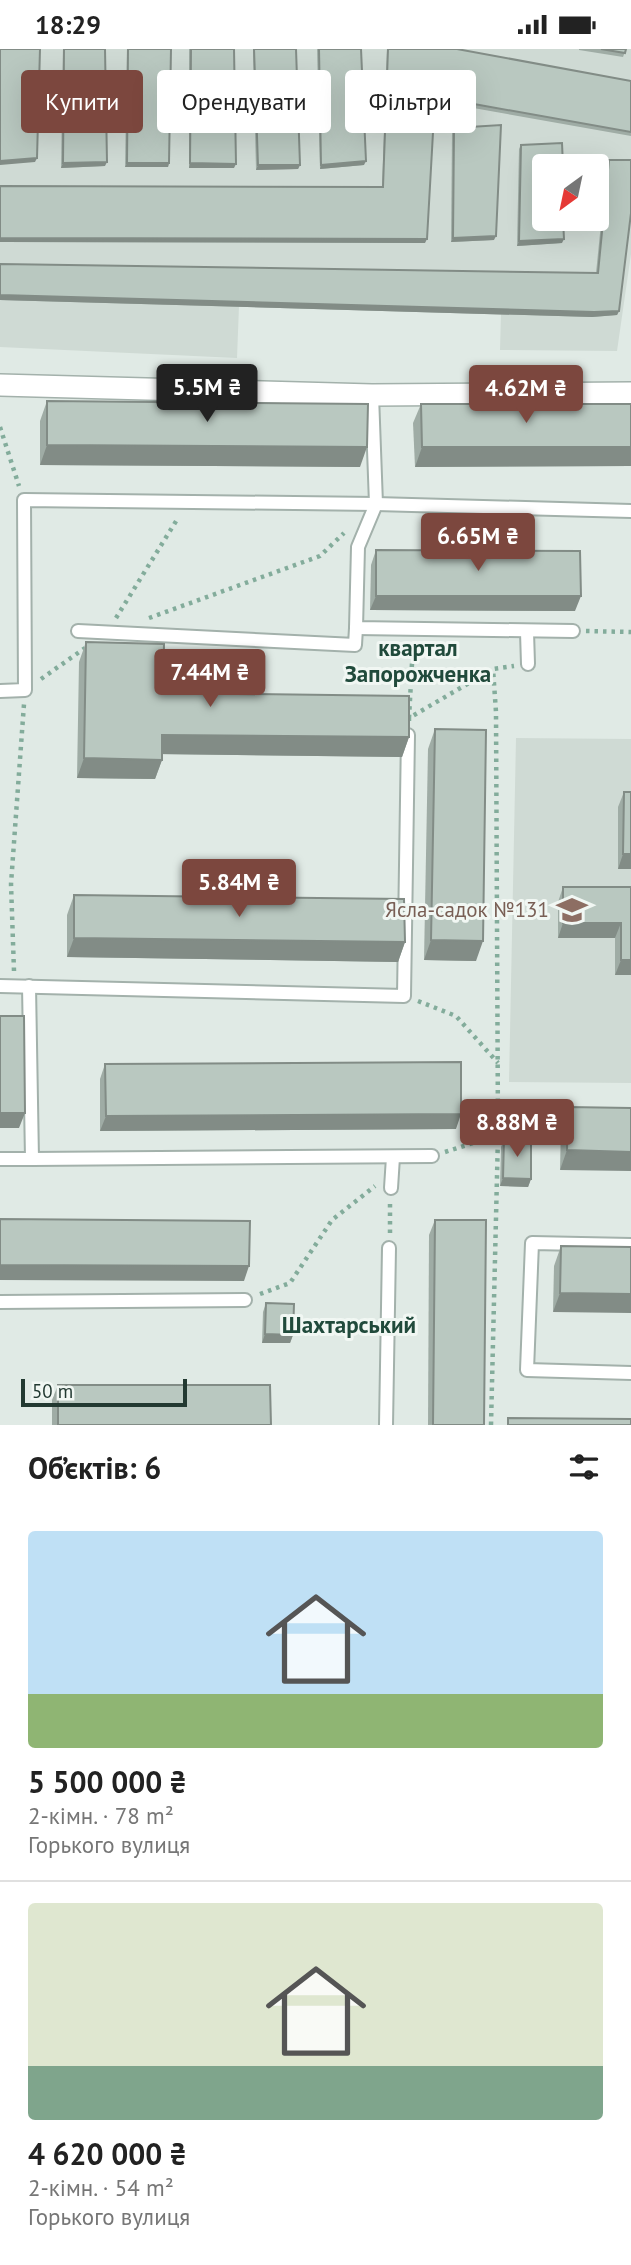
<!DOCTYPE html>
<html lang="uk">
<meta charset="utf-8">
<style>
:root{--surface:#fff;--page:#f2f2f2;--text:#222;--muted:#767676;--line:#e0e0e0;--accent:#7c473e}
body{margin:0;font-family:"PT Sans",sans-serif;background:var(--page);color:var(--text);height:100vh;display:flex;flex-direction:column;font-size:26px;white-space:nowrap}
*{box-sizing:border-box;margin:0}
p{font-size:23px;color:var(--muted)}
.icon{flex:none;width:38px;height:38px;fill:none;stroke:currentColor;stroke-width:2;stroke-linecap:round;stroke-linejoin:round}
.map{position:relative;height:1376px;overflow:hidden}
.details{display:flex;flex-direction:column;background:var(--surface);flex:1}
.details>*{flex:none}
.top-card{position:absolute;left:21px;top:21px;width:590px;height:63px;display:flex;gap:14px}
.needle{width:46px;rotate:213deg}
.controls{position:absolute;left:532px;top:105px;display:grid;gap:14px}
.controls a{display:grid;place-items:center;width:77px;height:77px;border-radius:7px;background:var(--surface);box-shadow:0 7px 28px #0002;font-size:35px}
.scale{position:absolute;left:21px;bottom:18px;width:166px;box-sizing:border-box;padding-left:7px;border:4px solid #223931;border-top:0;font-size:19px;line-height:24px;white-space:nowrap;color:#223931;-webkit-text-stroke:5px #f1f7f3;paint-order:stroke}
.price{position:absolute;translate:-50% -60px;padding:0 16px;border-radius:7px;background:var(--accent);color:#fff;font-size:23px;line-height:46px;filter:drop-shadow(0 2px 4px #0008)}
.price::after{content:'';position:absolute;left:50%;top:42px;width:21px;height:16px;margin-left:-10px;background:inherit;clip-path:polygon(0 0,100% 0,50% 100%)}
.price.current{background:#222;color:#fff}
ul{padding:0;list-style:none}
li{display:grid;align-content:center;gap:14px;height:371px;padding:0 28px}
li+li{border-top:2px solid var(--line)}
li span{display:grid;place-items:center;height:217px;border-radius:7px;color:#555}
li>.icon{margin-inline-start:auto}
span .icon{width:126px;height:126px;fill:#fffc;stroke-width:1}
li b{font-size:30px}
h2{display:flex;justify-content:space-between;align-items:center;height:84px;padding:0 28px;font-size:30px}
.tag{padding:0 24px;border-radius:7px;background:var(--surface);box-shadow:0 7px 28px #0002;font-size:24px;line-height:63px}
.tag.current{background:var(--accent);color:#fff}
.status{display:flex;justify-content:space-between;align-items:center;height:49px;padding:0 35px;background:var(--surface);direction:ltr}
.status svg{height:19px;fill:currentColor}
.map>svg:first-child{display:block}
.built{fill:#cfdad4;fill-rule:evenodd}
.lines{fill:none;stroke-linecap:round;stroke-linejoin:round}
.service-casing{stroke:#a3b1ab;stroke-width:16}
.minor-casing{stroke:#a3b1ab;stroke-width:24}
.path{stroke:#83ac9b;stroke-width:4.5;stroke-dasharray:3.5 5;stroke-linecap:butt}
.service{stroke:#fff;stroke-width:12}
.minor{stroke:#fff;stroke-width:21}
.wall{fill:#9faca5}
.shaded-wall{fill:#828c86}
.building{fill:#b9c8c0;stroke:#828c86;stroke-width:2}
.labels{text-anchor:middle;stroke-width:6;stroke-linejoin:round;paint-order:stroke}
.education-label{font-size:21px;fill:#785e54;stroke:#f1f7f3;text-anchor:end}
.neighbourhood-label{font-size:23px;font-weight:bold;fill:#204a3b;stroke:#f1f7f3}
</style>
<div class="status"><b>18:29</b><svg viewBox="0 0 49 12"><path d="M0 12V9h3v3zM5 12V6h3v6zM10 12V3h3v9zM15 12V0h3v12zM26 1h20v11H26zM47 4h2v5h-2z"/></svg></div>
<div class="map">
<svg width="631" height="1376" viewBox="0 0 631 1376">
<rect width="100%" height="100%" fill="#e0eae5"/>
<g class="built">
<path d="M0,0H631V205L617,302L500,301L501,265L239,257L237,309L0,298ZM544,117H597V170H544Z"/>
<polygon points="516,689 631,690 631,1034 509,1033"/>
</g>
<g class="lines">
<g class="service-casing">
<g id="service">
<polyline points="372,346 376,455 358,498 356,579 573,582"/>
<polyline points="78,582 355,596 356,579"/>
<polyline points="527,583 528,615"/>
<polyline points="0,642 25,641 24,451 376,455 631,462"/>
<polyline points="0,937 404,947 408,686"/>
<polyline points="29,937 32,1110 432,1107"/>
<polyline points="0,1110 32,1110"/>
<polyline points="391,1139 393,1108"/>
<polyline points="631,1196 532,1194 527,1321 631,1324"/>
<polyline points="0,1253 245,1251"/>
<polyline points="386,1376 389,1199"/>
</g>
</g>
<g class="minor-casing">
<polyline id="minor" points="0,336 372,346 631,344"/>
</g>
<g class="path">
<polyline points="0,378 19,437"/>
<polyline points="116,569 178,469"/>
<polyline points="149,569 320,507 344,484"/>
<polyline points="586,582 631,583"/>
<polyline points="41,630 85,599"/>
<polyline points="409,669 413,596"/>
<polyline points="409,672 409,669 493,620 514,617"/>
<polyline points="14,922 11,835 24,655"/>
<polyline points="418,952 456,967 498,1014"/>
<polyline points="445,1103 498,1086"/>
<polyline points="390,1184 390,1154"/>
<polyline points="260,1245 290,1234 332,1171 375,1137"/>
<polyline points="491,1376 498,1086 496,663 493,620"/>
</g>
<use href="#service" class="service"/>
<use href="#minor" class="minor"/>
</g>
<g class="wall">
<polygon points="63,0 105,0 105,117 61,119"/>
<polygon points="127,0 171,0 169,114 168,118 125,118"/>
<rect x="189" y="0" width="45" height="119"/>
<polygon points="253,0 296,0 300,116 298,120 256,121"/>
<polygon points="317,0 361,0 364,116 320,120"/>
<polygon points="387,0 457,0 631,32 631,87 434,52 425,194 0,193 0,137 382,138"/>
<polygon points="579,0 626,0 623,8 579,1"/>
<polygon points="454,79 494,191 451,193 452,83"/>
<polygon points="521,96 562,194 517,197 519,100"/>
<polygon points="609,111 619,262 617,266 592,268 0,251 0,215 596,224 607,115"/>
<polygon points="47,352 360,418 40,416 40,372"/>
<polygon points="421,355 631,355 631,417 415,418 413,374"/>
<polygon points="376,501 575,562 370,561 371,516"/>
<polygon points="86,593 163,644 409,688 402,708 162,705 162,711 155,730 77,729 79,613"/>
<polygon points="435,680 476,912 424,911 428,700"/>
<polygon points="624,743 631,820 618,820 618,758"/>
<polygon points="563,838 631,838 631,926 615,926 615,889 558,889 558,853"/>
<polygon points="74,846 405,893 398,913 67,908 67,866"/>
<polygon points="105,1015 456,1080 100,1082 100,1030"/>
<polygon points="568,1058 631,1059 560,1121 561,1077"/>
<polygon points="504,1090 531,1130 528,1138 500,1137 501,1098"/>
<polygon points="435,1171 484,1376 428,1376 429,1186"/>
<polygon points="561,1197 631,1198 553,1263 554,1217"/>
<polygon points="266,1254 293,1286 290,1294 262,1294 263,1263"/>
<polygon points="58,1336 271,1376 52,1376 52,1351"/>
</g>
<g class="shaded-wall">
<polygon points="37,109 35,113 0,116 0,112"/>
<polygon points="366,112 364,116 320,120 321,116"/>
<polygon points="107,113 105,117 61,119 63,114"/>
<polygon points="127,114 169,114 168,118 125,118"/>
<polygon points="190,114 236,115 234,119 189,119"/>
<polygon points="258,116 300,116 298,120 256,121"/>
<polygon points="496,187 494,191 451,193 453,189"/>
<polygon points="0,189 427,190 425,194 0,193"/>
<polygon points="564,190 562,194 517,197 519,192"/>
<polygon points="0,246 619,262 617,266 592,268 0,251"/>
<polygon points="47,396 367,398 360,418 40,416"/>
<polygon points="422,398 631,398 631,417 415,418"/>
<polygon points="376,547 581,547 575,562 370,561"/>
<polygon points="162,686 409,688 402,708 155,705"/>
<polygon points="84,709 162,711 155,730 77,729"/>
<polygon points="623,805 631,805 631,820 618,820"/>
<polygon points="563,874 621,874 615,889 558,889"/>
<polygon points="74,889 405,893 398,913 67,908"/>
<polygon points="431,891 483,892 476,912 424,911"/>
<polygon points="621,911 631,911 631,926 615,926"/>
<polygon points="0,1064 25,1064 19,1079 0,1079"/>
<polygon points="461,1065 456,1080 100,1082 106,1067"/>
<polygon points="567,1101 631,1103 631,1122 560,1121"/>
<polygon points="503,1129 531,1130 528,1138 500,1137"/>
<polygon points="0,1216 249,1217 244,1232 0,1231"/>
<polygon points="560,1244 631,1245 631,1264 553,1263"/>
<polygon points="265,1285 293,1286 290,1294 262,1294"/>
</g>
<g class="building">
<polygon points="0,0 40,0 37,109 0,112"/>
<polygon points="64,0 105,0 107,113 63,114"/>
<polygon points="128,0 171,0 169,114 127,114"/>
<polygon points="191,0 234,0 236,115 190,114"/>
<polygon points="254,0 296,0 300,116 258,116"/>
<polygon points="319,0 361,0 366,112 321,116"/>
<polygon points="388,0 457,0 631,32 631,83 435,48 427,190 0,189 0,137 383,138"/>
<polygon points="601,0 626,0 625,4"/>
<polygon points="501,76 496,187 453,189 454,79"/>
<polygon points="562,94 563,117 544,117 544,170 563,170 564,190 519,192 521,96"/>
<polygon points="609,111 631,111 631,164 619,262 594,263 0,246 0,215 598,224"/>
<polygon points="47,352 368,355 367,398 47,396"/>
<polygon points="421,355 631,355 631,398 422,398"/>
<polygon points="376,501 580,502 581,547 376,547"/>
<polygon points="86,593 164,595 163,644 409,647 409,688 162,686 162,711 84,709"/>
<polygon points="435,680 486,681 483,892 431,891"/>
<polygon points="624,743 631,743 631,805 623,805"/>
<polygon points="563,838 631,838 631,911 621,911 621,874 563,874"/>
<polygon points="74,846 404,850 405,893 74,889"/>
<polygon points="0,967 24,967 25,1064 0,1064"/>
<polygon points="461,1013 461,1065 106,1067 105,1015"/>
<polygon points="568,1058 631,1059 631,1103 567,1101"/>
<polygon points="504,1090 531,1090 531,1130 503,1129"/>
<polygon points="0,1170 250,1172 249,1217 0,1216"/>
<polygon points="435,1171 486,1171 484,1376 433,1376"/>
<polygon points="561,1197 631,1198 631,1245 560,1244"/>
<polygon points="266,1254 294,1255 293,1286 265,1285"/>
<polygon points="58,1336 270,1336 271,1376 58,1376"/>
<polygon points="508,1369 631,1370 631,1376 508,1376"/>
</g>
<defs>
<g id="school-bare" transform="scale(2.415)"><path d="M0-5L7-2L0 1L-7-2ZM-4 1L0 2.5L4 1V4Q0 6-4 4Z" fill="#8d6e63" stroke="#f1f7f3" stroke-width="2.5" paint-order="stroke"/></g>
</defs>
<g fill-rule="evenodd">
<use href="#school-bare" x="572" y="861"/>
</g>
<g class="labels">
<g class="education-label">
<text x="549" y="868">Ясла-садок №131</text>
</g>
<g class="neighbourhood-label">
<text x="418" y="607">квартал<tspan x="418" dy="26">Запорожченка</tspan></text>
<text x="349" y="1284">Шахтарський</text>
</g>
</g>
</svg>
<div class="controls">
<a><svg class="needle" viewBox="-14 -14 28 28"><path d="M0-13l5 13h-10z" fill="#e53935"/><path d="M0 13l5-13h-10z" fill="#767676"/></svg></a>
</div>
<div class="scale">50 m</div>
<b class="price current" style="left:207px;top:375px">5.5M ₴</b>
<b class="price" style="left:526px;top:376px">4.62M ₴</b>
<b class="price" style="left:478px;top:524px">6.65M ₴</b>
<b class="price" style="left:210px;top:660px">7.44M ₴</b>
<b class="price" style="left:239px;top:870px">5.84M ₴</b>
<b class="price" style="left:517px;top:1110px">8.88M ₴</b>
<div class="top-card">
<a class="tag current">Купити</a>
<a class="tag">Орендувати</a>
<a class="tag">Фільтри</a>
</div>
</div>
<section class="details">
<h2>Об’єктів: 6<svg class="icon" aria-label="filters" viewBox="0 0 24 24"><path d="M4 7h16M4 17h16"/><circle cx="9" cy="7" r="2"/><circle cx="15" cy="17" r="2"/></svg></h2>
<ul>
<li><span style="background:linear-gradient(#bfe0f5 75%,#8fb573 0)"><svg class="icon" aria-label="home" viewBox="0 0 24 24"><path d="M3 11l9-7 9 7M6 9v11h12V9"/></svg></span><div><b>5 500 000 ₴</b><p>2-кімн. · 78 m²</p><p>Горького вулиця</p></div></li>
<li><span style="background:linear-gradient(#dfe7d0 75%,#7fa58c 0)"><svg class="icon" aria-label="home" viewBox="0 0 24 24"><path d="M3 11l9-7 9 7M6 9v11h12V9"/></svg></span><div><b>4 620 000 ₴</b><p>2-кімн. · 54 m²</p><p>Горького вулиця</p></div></li>
</ul>
</section>
